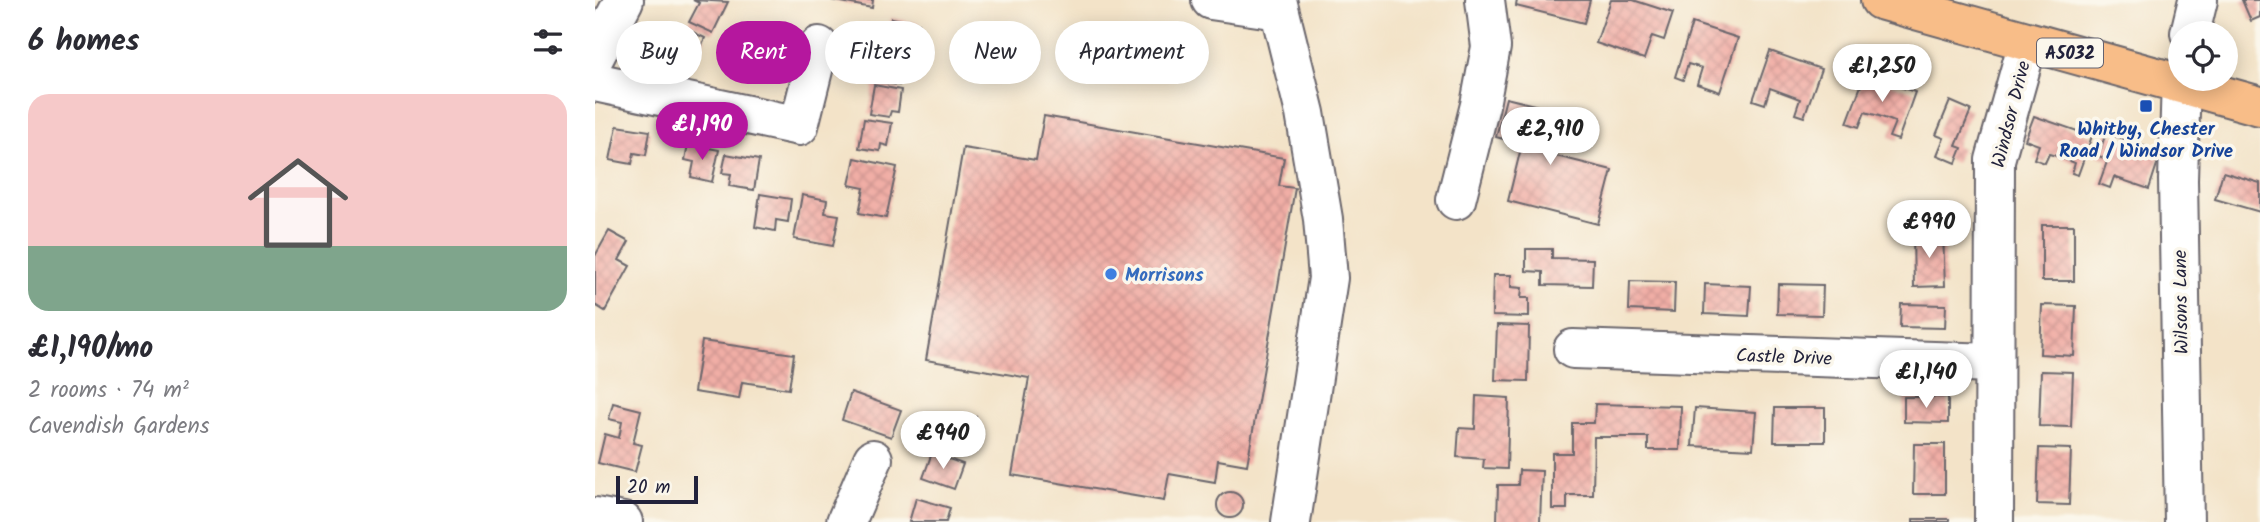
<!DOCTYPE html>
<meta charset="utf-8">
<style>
:root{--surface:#fff;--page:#f7f7f7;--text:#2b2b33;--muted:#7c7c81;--accent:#b5179e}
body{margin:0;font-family:Kalam,sans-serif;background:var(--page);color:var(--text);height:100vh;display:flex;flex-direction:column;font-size:26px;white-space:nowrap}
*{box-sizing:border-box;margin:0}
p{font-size:23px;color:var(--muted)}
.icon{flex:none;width:38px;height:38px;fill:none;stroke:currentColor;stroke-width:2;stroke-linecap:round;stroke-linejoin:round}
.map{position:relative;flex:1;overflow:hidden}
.sheet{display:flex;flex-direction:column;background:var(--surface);width:595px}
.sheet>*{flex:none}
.hud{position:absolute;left:21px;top:21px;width:665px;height:63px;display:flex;gap:14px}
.controls{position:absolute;left:1573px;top:21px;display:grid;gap:14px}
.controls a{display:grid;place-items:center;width:70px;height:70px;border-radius:50%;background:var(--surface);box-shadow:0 4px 18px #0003;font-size:35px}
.scale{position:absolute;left:21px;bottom:18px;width:82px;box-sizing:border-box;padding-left:7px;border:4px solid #22223b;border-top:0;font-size:19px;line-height:24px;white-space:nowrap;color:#22223b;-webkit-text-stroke:5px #fbf7ec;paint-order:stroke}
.price{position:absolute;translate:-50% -60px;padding:0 16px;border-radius:24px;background:#fff;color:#222;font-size:23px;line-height:46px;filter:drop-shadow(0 2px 4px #0008)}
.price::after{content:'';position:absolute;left:50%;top:42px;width:21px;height:16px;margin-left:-10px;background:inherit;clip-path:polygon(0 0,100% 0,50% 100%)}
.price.on{background:var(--accent);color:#fff}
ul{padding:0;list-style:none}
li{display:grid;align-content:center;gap:14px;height:371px;padding:0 28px}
li span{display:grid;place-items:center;height:217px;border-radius:21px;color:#555}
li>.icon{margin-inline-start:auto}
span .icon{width:126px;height:126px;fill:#fffc;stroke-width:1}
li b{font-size:30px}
h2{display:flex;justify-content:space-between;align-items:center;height:84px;padding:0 28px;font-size:30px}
.chip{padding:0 24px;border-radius:32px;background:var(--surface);box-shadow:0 4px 18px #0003;font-size:24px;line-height:63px}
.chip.on{background:var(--accent);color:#fff}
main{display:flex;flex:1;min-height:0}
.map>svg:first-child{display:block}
.building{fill:url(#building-cross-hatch)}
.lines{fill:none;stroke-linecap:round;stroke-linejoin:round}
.minor-casing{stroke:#6b666c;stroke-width:42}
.major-casing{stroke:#6b666c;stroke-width:42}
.minor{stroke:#fff;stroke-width:38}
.major{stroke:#f8bd88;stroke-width:38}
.transit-dot{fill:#1a4fb4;stroke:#fbf7ec;stroke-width:2.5}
.shop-dot{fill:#3f7fe0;stroke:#fbf7ec;stroke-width:2.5}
.labels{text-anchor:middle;stroke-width:7;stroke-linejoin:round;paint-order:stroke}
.shield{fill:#fbf7ec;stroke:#636270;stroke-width:2}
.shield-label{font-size:18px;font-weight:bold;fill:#22223b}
.street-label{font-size:19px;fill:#22223b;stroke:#fbf7ec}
.transit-label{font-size:19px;font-weight:bold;fill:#164399;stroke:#fbf7ec}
.shop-label{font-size:19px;font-weight:bold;fill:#366cbe;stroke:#fbf7ec;text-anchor:start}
</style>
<main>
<section class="sheet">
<h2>6 homes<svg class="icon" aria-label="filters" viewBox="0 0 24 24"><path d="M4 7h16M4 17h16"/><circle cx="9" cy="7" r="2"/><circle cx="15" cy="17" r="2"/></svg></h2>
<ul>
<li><span style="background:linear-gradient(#f6c9c9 70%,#7fa58c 0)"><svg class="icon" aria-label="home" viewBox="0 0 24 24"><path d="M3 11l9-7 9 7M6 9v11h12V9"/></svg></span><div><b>£1,190/mo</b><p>2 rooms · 74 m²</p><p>Cavendish Gardens</p></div></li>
</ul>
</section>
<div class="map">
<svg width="1665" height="522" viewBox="0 0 1665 522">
<defs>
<pattern id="building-cross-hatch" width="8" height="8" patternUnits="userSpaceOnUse" patternTransform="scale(1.75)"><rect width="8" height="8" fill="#f1aea6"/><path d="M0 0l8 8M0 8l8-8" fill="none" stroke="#ce9590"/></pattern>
</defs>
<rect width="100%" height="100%" fill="#fbf7ec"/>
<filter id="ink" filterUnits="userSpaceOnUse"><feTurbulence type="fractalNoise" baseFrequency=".0143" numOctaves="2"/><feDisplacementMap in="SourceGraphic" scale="14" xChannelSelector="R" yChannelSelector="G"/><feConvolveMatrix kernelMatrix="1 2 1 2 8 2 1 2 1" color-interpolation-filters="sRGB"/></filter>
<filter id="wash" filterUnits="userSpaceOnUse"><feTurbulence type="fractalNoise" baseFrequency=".00686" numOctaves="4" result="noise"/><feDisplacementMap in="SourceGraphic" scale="28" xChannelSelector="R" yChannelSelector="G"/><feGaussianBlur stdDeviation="1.57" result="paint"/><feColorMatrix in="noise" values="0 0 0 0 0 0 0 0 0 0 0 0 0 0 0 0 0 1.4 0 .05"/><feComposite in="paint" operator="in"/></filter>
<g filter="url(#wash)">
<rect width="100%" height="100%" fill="#f3e3c8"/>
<g id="blocks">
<g class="building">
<polygon points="98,0 133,2 118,33 94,22 104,3"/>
<polygon points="236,0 278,0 277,8"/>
<polygon points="922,0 995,0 989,23 921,6"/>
<polygon points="1016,0 1038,0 1078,13 1069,40 1057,36 1049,59 1001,43"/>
<polygon points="1647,0 1665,0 1665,17 1656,21"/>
<polygon points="296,18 324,23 320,45 313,44 312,50 291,47"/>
<polygon points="1097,23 1143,38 1125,92 1102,84 1107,68 1093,64 1088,80 1080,77"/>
<polygon points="81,24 110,38 95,69 72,58 81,38 75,36"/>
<polygon points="152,37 193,44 188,69 163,65 162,74 146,71"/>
<polygon points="1175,51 1226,69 1209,117 1200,114 1205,99 1175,88 1170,104 1158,100"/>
<polygon points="288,53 316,58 312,80 305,78 304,85 284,82"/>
<polygon points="1270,75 1320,92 1303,140 1294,137 1300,122 1284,116 1270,112 1264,127 1252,123"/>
<polygon points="279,85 306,90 303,112 296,111 294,117 274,114"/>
<polygon points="911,98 964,111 953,154 1017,170 1003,224 913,201 927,144 901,137"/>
<polygon points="1355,101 1376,110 1361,146 1367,148 1361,163 1342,155 1349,138 1341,135"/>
<polygon points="449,116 689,158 684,186 700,188 652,465 623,460 620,482 574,474 569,501 417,475 434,378 331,360 368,148 441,160"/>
<polygon points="1439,116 1497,136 1483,175 1477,173 1480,163 1465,157 1454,154 1450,163 1439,159 1444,145 1430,140"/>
<polygon points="269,119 297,123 293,146 286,144 285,151 264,148"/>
<polygon points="22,126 55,131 51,155 39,153 37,164 15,160"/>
<polygon points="1511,133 1566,152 1554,189 1519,177 1515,188 1504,184 1513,159 1503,156"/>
<polygon points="93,144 124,150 117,182 96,177 99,162 90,160"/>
<polygon points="131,154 164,160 159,190 134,186 136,174 127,173"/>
<polygon points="260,158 302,167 291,218 264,213 269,188 254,185"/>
<polygon points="1628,172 1665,183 1665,212 1620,199"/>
<polygon points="165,194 196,199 193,222 181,220 180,231 160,227"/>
<polygon points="207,195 232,200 230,213 244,215 238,246 199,239"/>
<rect x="1447" y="225" width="32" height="56"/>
<polygon points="14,231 34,242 24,260 35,266 10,311 0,305 0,256"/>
<polygon points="1348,232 1350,286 1319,287 1318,233"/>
<polygon points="931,249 957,249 957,258 998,259 997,286 948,285 948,272 931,271"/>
<polygon points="898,275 916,275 916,287 927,288 926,298 934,298 934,317 897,316"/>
<polygon points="1035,281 1080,282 1079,312 1034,310"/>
<polygon points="1110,284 1156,286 1154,316 1109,314"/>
<polygon points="1183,284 1228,285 1227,315 1182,314"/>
<polygon points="1306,304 1351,305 1350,328 1305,327"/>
<polygon points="1447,305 1481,306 1479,356 1445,354"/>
<polygon points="902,325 934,326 933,381 900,380"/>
<polygon points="107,341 199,354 194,389 147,382 144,399 99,392"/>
<polygon points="1446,371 1478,372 1476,427 1444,426"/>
<polygon points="256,392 306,410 296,437 247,420"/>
<polygon points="881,396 914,398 912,469 888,468 889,459 862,457 864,428 880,429"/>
<polygon points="1309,397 1353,397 1353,423 1309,422"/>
<polygon points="18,403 46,410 38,443 47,445 40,472 3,463 10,434 24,438 27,422 14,419"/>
<polygon points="1000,404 1086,406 1085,450 1053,450 1053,437 999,437 998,495 972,495 972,509 957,509 957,453 977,453 977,423 999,423"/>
<polygon points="1100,408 1161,412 1158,449 1097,446"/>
<polygon points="1180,408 1230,408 1230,442 1179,442"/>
<polygon points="381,417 383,438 333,444 330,424"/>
<polygon points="1319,444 1350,444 1350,494 1318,494"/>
<polygon points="1444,448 1476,449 1474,505 1442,504"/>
<polygon points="337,453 368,464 359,489 328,478"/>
<polygon points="924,470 947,471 945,522 902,522 903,485 923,485"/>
<circle cx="635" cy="505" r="13"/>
<polygon points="321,498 355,508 351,522 314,522"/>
<rect x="1318" y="519" width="36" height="3"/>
</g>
</g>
</g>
<g filter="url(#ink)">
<use href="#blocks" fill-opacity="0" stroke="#6b666c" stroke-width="2"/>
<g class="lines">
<g class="minor-casing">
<g id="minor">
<polyline points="616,0 684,10"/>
<polyline points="682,0 710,113 728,219 733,278 696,522"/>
<polyline points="1595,33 1603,0"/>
<polyline points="0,56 29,0"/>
<polyline points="1586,77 1583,180 1589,522"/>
<polyline points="0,82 204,126 224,46"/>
<polyline points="861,200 885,105 896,47 890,0"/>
<polyline points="978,349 1399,363"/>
<polyline points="0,517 28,522"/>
<polyline points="251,522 278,459"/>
<polyline points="1399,522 1400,160 1433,42"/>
</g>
</g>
<g class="major-casing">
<polyline id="major" points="1285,0 1665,106"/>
</g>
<use href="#minor" class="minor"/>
<use href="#major" class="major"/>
</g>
</g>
<rect class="transit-dot" x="1544" y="99" width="14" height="14" rx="3.5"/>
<circle class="shop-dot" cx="516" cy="274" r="7"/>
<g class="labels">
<rect class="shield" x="1442" y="38.5" width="66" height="29" rx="5"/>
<g class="shield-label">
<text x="1475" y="59">A5032</text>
</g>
<g class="street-label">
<text transform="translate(1415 114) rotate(-76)" y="7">Windsor Drive</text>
<text transform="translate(1585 302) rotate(-91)" y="7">Wilsons Lane</text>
<text transform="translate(1189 356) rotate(2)" y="7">Castle Drive</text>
</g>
<g class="transit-label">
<text x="1551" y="135">Whitby, Chester<tspan x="1551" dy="22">Road / Windsor Drive</tspan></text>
</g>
<g class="shop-label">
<text x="530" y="281">Morrisons</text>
</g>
</g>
</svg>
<div class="controls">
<a><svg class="icon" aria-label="locate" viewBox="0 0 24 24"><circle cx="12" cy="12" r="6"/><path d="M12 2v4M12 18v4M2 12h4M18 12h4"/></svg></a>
</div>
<div class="scale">20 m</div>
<b class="price" style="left:1287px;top:104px">£1,250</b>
<b class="price on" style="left:107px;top:162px">£1,190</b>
<b class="price" style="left:955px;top:167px">£2,910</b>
<b class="price" style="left:1334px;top:260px">£990</b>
<b class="price" style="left:1331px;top:410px">£1,140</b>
<b class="price" style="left:348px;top:471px">£940</b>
<div class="hud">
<a class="chip">Buy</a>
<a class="chip on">Rent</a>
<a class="chip">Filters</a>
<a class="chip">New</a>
<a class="chip">Apartment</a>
</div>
</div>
</main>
